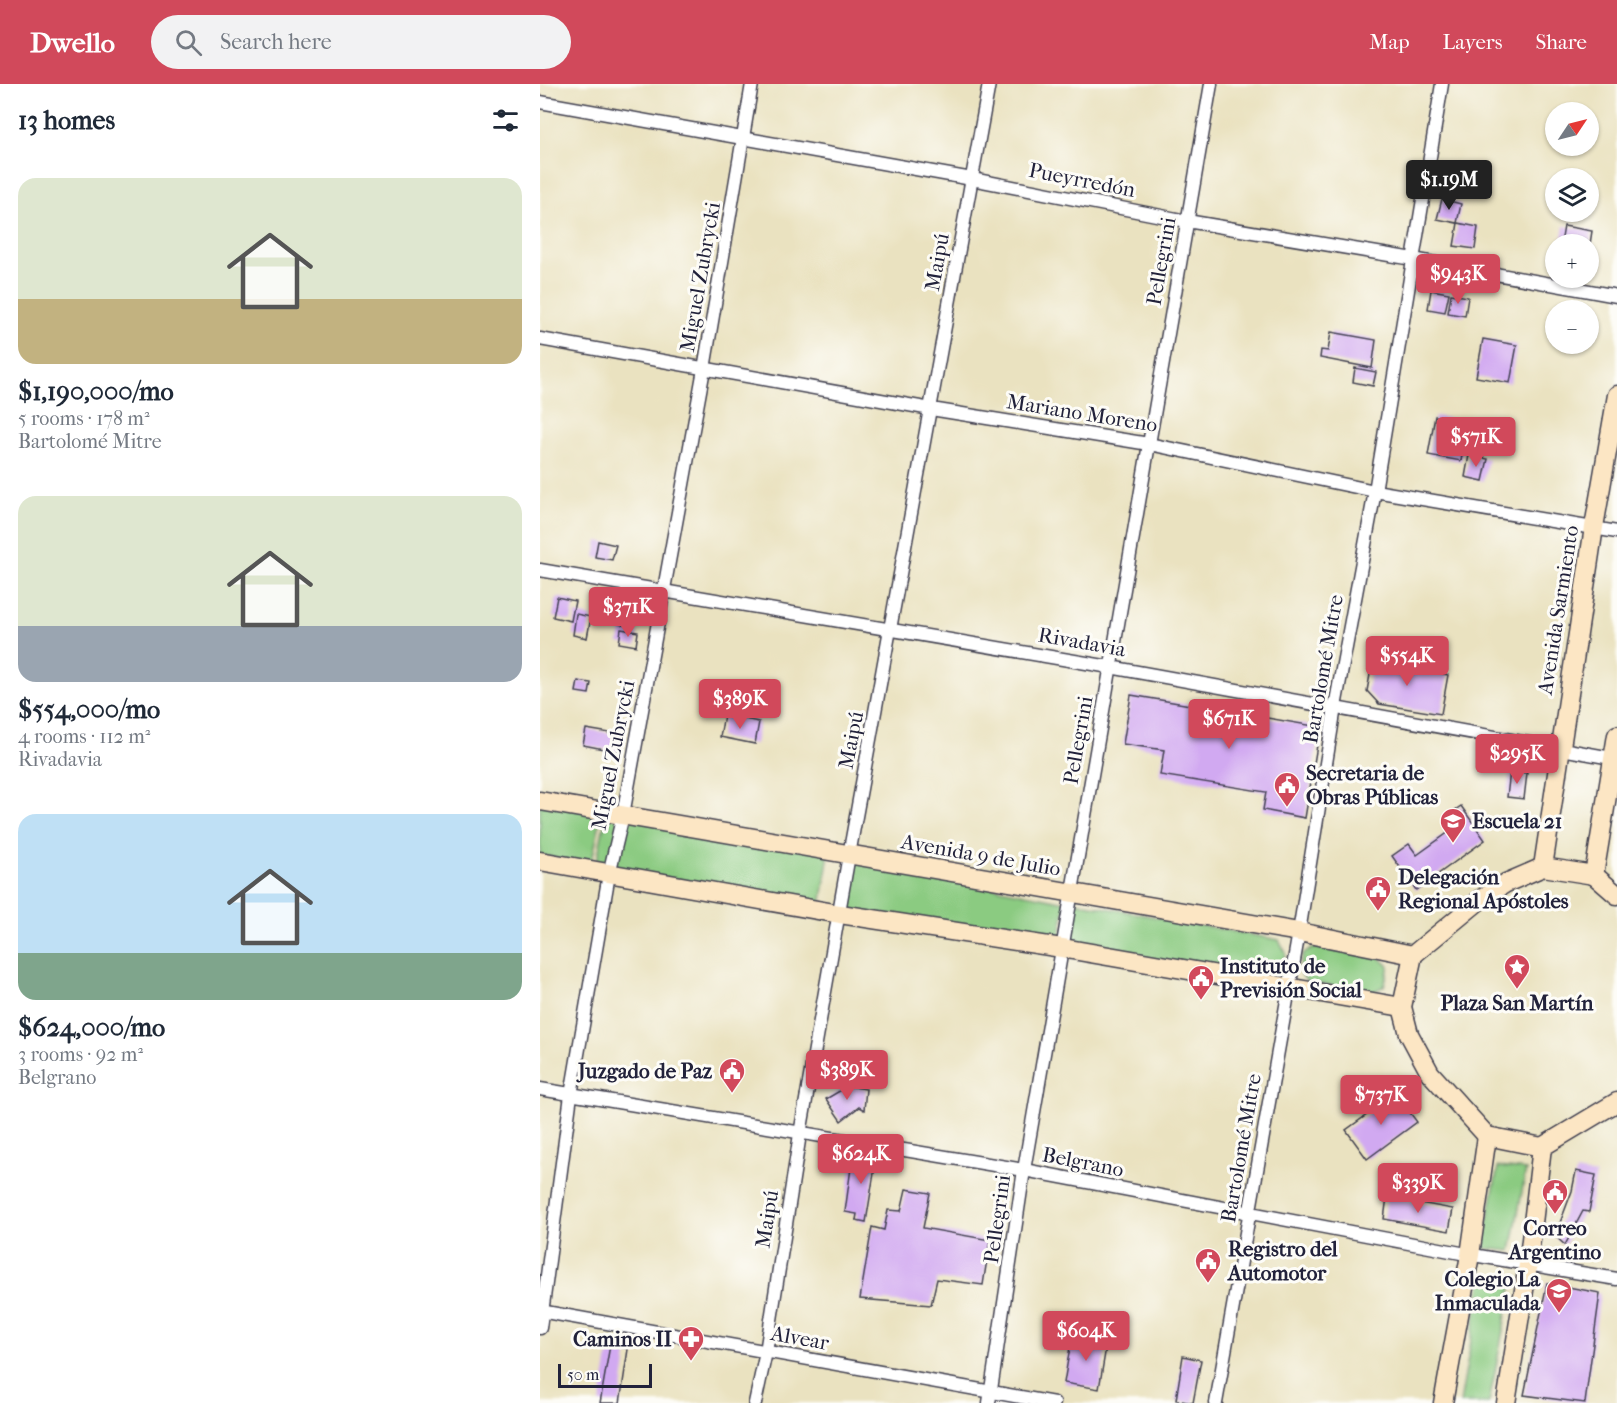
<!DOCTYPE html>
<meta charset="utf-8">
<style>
:root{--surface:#fff;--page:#f2f2f3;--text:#1f2937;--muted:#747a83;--accent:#d1495b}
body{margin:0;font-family:"IM FELL French Canon",serif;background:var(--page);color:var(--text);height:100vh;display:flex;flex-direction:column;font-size:22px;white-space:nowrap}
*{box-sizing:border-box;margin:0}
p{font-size:20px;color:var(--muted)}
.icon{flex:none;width:33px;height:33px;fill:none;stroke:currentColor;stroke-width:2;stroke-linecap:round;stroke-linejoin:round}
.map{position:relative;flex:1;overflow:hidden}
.sheet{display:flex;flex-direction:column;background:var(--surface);width:540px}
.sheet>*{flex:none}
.needle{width:39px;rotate:55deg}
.buttons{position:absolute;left:1005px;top:18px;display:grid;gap:12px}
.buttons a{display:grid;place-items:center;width:54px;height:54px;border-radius:50%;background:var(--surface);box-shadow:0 2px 4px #0004;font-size:30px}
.scale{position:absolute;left:18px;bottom:15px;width:94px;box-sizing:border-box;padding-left:6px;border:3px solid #22223b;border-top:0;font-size:16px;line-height:21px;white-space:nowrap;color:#22223b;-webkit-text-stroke:4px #fdfcf7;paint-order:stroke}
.price{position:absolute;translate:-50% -51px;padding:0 14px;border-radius:6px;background:var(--accent);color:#fff;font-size:20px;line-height:39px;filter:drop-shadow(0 2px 3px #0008)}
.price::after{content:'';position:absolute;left:50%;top:36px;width:18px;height:14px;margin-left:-9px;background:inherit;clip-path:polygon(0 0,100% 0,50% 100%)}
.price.current{background:#222;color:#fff}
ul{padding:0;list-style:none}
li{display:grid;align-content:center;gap:12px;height:318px;padding:0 18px}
li span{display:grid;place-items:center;height:186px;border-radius:18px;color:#555}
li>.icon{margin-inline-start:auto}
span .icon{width:108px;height:108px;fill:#fffc;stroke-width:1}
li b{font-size:26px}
h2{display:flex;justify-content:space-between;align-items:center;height:72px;padding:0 18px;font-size:26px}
header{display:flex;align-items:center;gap:36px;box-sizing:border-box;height:84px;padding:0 30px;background:var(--accent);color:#fff}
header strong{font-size:28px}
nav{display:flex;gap:33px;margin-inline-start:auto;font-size:21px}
.search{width:420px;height:54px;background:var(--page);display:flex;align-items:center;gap:15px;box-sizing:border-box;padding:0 21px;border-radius:33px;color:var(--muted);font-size:22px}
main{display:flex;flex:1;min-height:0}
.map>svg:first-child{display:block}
.green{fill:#8bcb81;stroke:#56765e;stroke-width:1.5}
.building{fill:#d1a9f1}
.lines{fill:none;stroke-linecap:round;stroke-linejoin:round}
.street-casing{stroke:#403f4f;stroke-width:15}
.secondary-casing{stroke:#403f4f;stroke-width:21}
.street{stroke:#fff;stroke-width:12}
.secondary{stroke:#fce6c4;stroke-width:18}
.labels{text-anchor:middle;stroke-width:6;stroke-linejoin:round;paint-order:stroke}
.street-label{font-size:21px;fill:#22223b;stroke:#fdfcf7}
.poi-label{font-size:21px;font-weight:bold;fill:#22223b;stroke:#fdfcf7;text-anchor:start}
</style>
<header>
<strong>Dwello</strong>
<div class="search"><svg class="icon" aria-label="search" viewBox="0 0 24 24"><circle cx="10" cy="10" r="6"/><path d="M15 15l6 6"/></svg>Search here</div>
<nav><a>Map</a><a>Layers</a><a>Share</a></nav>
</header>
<main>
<section class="sheet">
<h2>13 homes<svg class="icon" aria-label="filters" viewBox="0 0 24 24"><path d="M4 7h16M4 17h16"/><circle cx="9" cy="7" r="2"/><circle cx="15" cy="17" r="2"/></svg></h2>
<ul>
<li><span style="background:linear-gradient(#dfe7d0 65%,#c2b280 0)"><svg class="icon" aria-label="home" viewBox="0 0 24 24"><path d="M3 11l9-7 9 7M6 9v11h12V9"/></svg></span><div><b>$1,190,000/mo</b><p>5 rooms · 178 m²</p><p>Bartolomé Mitre</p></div></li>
<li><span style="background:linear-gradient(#dfe7d0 70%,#9aa5b1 0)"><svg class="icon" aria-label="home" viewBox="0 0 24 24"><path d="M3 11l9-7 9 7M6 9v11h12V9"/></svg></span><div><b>$554,000/mo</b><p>4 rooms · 112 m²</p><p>Rivadavia</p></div></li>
<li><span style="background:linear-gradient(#bfe0f5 75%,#7fa58c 0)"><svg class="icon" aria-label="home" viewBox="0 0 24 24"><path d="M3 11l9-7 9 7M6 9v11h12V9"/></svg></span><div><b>$624,000/mo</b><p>3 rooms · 92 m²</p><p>Belgrano</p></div></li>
</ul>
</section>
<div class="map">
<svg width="1077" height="1319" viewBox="0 0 1077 1319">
<rect width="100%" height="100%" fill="#fdfcf7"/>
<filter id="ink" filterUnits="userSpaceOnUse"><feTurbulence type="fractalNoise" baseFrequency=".0167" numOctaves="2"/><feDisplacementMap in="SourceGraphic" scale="12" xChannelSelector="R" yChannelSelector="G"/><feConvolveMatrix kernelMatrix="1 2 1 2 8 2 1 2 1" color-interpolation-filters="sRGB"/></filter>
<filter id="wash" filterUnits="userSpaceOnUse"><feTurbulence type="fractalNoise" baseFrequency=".008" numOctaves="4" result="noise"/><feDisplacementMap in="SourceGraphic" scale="24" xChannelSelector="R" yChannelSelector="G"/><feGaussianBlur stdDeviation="1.35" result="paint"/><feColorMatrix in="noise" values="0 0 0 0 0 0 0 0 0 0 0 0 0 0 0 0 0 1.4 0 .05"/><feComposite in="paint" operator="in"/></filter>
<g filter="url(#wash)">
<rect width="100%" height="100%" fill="#eae2c0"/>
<g class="green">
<polygon points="0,713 63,724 51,781 0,771"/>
<polygon points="67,725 289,769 281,822 56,781"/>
<polygon points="314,776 526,818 518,863 306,829"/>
<polygon points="535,818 739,856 746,869 741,895 527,865"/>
<polygon points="774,864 839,873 849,882 844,902 833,908 767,898 759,887 763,870"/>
<polygon points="958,1083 986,1086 971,1167 942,1164"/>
<polygon points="942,1195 972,1200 949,1319 920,1319"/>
</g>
<g id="blocks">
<g class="building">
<polygon points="902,115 921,120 917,139 897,135"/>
<polygon points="918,139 938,143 935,165 914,162"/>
<polygon points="1024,142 1052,147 1050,160 1021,160"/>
<polygon points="891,206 909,209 905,228 888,225"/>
<polygon points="911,210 928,213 925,232 908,229"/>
<polygon points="791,248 836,256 832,284 780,274 781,266 788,267"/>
<polygon points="943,255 977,261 970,299 936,293"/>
<polygon points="815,284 836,288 833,302 813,298"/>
<polygon points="895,332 928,338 921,377 888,371"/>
<polygon points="929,371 948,375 943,397 925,393"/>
<polygon points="58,457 76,461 72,476 55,473"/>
<polygon points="17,513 35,517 31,537 13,533"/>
<polygon points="74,526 87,530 83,541 71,537"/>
<polygon points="36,530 51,533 47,554 33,551"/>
<polygon points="81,545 98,548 96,562 79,559"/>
<polygon points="833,574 908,591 901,630 839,620 827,607"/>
<polygon points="38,597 51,599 49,610 36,608"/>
<polygon points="591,611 780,643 765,734 723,726 726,708 620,691 624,666 583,660"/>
<polygon points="184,631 219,638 215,660 180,653"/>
<polygon points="46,645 82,651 79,668 43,661"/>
<polygon points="970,687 987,689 984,715 967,713"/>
<polygon points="921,722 945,756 876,806 852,772 869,760 877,771 913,745 905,733"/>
<polygon points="308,1002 326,1005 324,1026 319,1023 301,1037 286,1015"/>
<polygon points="856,1010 877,1038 827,1075 806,1046"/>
<polygon points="313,1069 342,1074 341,1084 335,1083 326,1138 316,1136 317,1130 305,1128"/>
<polygon points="1036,1087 1056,1091 1049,1128 1043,1127 1025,1161 1015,1152 1032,1107"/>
<polygon points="366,1105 390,1109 383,1144 450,1156 443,1201 397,1195 391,1221 320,1215 332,1143 344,1146 348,1126 361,1127"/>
<polygon points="847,1113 913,1125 909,1147 844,1135"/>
<polygon points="1007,1199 1060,1209 1045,1319 984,1311"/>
<polygon points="532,1251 567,1257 559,1305 524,1299"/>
<polygon points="70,1261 88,1265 80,1319 60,1319"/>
<polygon points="643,1272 661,1276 653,1319 636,1316"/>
</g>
</g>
</g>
<g filter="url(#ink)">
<use href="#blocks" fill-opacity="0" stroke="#403f4f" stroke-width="1.5"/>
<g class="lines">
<g class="street-casing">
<g id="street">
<polyline points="0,18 432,95 647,137 873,175 1077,212"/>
<polyline points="0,255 391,325 609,360 835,407 1077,448"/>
<polyline points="0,486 570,583 1077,675"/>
<polyline points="0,1005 484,1086 921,1169 1077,1195"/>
<polyline points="0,1227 514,1319"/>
<polyline points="0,1244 31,1011 69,790 83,731 164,285 212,0"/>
<polyline points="215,1319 226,1268 260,1050 309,771 449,0"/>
<polyline points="449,1319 484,1086 671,0"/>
<polyline points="676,1319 759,848 795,623 835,407 902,0"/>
</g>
</g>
<g class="secondary-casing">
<g id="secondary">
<polyline points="0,717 759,848 873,871"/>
<polyline points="0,777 300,830 522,864 862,923"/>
<polyline points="1003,783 1054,443 1077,311"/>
<polyline points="1003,783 1054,791"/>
<polyline points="1054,791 1077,651"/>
<polyline points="1054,791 1077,811"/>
<polyline points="873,871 862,923 869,950 890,989 947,1052 1002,1063"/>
<polyline points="873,871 941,815 966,799 1003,783"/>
<polyline points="1002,1063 1077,1018"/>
<polyline points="903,1319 930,1171 947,1052"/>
<polyline points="966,1319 988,1181 1002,1063"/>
</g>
</g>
<use href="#street" class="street"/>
<use href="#secondary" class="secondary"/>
</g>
</g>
<defs>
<g id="civic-pin" transform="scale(1.35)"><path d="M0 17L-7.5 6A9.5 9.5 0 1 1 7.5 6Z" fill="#d1495b" stroke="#fdfcf7"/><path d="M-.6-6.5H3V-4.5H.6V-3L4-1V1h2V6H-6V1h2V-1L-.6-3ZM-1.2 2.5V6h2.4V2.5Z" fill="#fff"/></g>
<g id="school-pin" transform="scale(1.35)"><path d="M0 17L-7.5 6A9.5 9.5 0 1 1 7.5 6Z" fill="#d1495b" stroke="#fdfcf7"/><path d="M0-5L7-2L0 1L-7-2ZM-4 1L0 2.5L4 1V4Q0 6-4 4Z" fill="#fff"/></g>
<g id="sight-pin" transform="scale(1.35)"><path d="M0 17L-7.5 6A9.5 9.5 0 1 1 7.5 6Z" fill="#d1495b" stroke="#fdfcf7"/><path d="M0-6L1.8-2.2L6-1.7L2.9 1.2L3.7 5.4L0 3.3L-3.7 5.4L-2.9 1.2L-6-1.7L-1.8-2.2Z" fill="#fff"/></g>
<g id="pharmacy-pin" transform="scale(1.35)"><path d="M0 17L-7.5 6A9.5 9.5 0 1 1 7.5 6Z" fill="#d1495b" stroke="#fdfcf7"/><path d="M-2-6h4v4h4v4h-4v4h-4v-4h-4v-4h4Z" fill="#fff"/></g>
</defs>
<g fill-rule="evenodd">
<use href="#civic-pin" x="747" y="701"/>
<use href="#school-pin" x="913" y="737"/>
<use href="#civic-pin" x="838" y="805"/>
<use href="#sight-pin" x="977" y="883"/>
<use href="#civic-pin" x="661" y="894"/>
<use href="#civic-pin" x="192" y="987"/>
<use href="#civic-pin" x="1015" y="1108"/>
<use href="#civic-pin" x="668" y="1177"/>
<use href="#school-pin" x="1019" y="1207"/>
<use href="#pharmacy-pin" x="151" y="1255"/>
</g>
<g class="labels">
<g class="street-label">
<text transform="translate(542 96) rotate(11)" y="7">Pueyrredón</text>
<text transform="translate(621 177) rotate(-80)" y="7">Pellegrini</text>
<text transform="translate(397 178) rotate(-80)" y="7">Maipú</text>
<text transform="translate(160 193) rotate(-80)" y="7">Miguel Zubrycki</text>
<text transform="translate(542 329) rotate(9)" y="7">Mariano Moreno</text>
<text transform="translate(1018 526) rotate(-81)" y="7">Avenida Sarmiento</text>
<text transform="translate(542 558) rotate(10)" y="7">Rivadavia</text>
<text transform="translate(783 585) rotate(-80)" y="7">Bartolomé Mitre</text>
<text transform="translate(311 656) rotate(-79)" y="7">Maipú</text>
<text transform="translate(538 656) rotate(-80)" y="7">Pellegrini</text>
<text transform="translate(73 671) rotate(-79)" y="7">Miguel Zubrycki</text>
<text transform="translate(441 771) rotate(10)" y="7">Avenida 9 de Julio</text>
<text transform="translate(701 1064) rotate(-80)" y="7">Bartolomé Mitre</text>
<text transform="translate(543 1078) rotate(11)" y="7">Belgrano</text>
<text transform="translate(227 1135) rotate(-81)" y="7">Maipú</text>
<text transform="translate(457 1135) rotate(-82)" y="7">Pellegrini</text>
<text transform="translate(260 1254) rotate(10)" y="7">Alvear</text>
</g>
<g class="poi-label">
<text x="766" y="696">Secretaria de<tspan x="766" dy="24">Obras Públicas</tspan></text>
<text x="932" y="744">Escuela 21</text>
<text x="858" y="800">Delegación<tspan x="858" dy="24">Regional Apóstoles</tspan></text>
<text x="680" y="889">Instituto de<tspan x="680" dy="24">Previsión Social</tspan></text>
<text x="977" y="926" text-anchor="middle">Plaza San Martín</text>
<text x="172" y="994" text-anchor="end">Juzgado de Paz</text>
<text x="1015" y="1151" text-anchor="middle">Correo<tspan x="1015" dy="24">Argentino</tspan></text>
<text x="688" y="1172">Registro del<tspan x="688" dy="24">Automotor</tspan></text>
<text x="1000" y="1202" text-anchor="end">Colegio La<tspan x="1000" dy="24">Inmaculada</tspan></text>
<text x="132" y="1262" text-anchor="end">Caminos II</text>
</g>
</g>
</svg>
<div class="buttons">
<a><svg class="needle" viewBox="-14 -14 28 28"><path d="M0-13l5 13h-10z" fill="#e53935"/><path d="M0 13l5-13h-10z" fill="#747a83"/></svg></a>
<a><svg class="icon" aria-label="layers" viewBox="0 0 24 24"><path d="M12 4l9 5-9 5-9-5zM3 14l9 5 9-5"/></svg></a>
<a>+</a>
<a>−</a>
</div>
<div class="scale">50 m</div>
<b class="price current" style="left:909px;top:127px">$1.19M</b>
<b class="price" style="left:918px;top:221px">$943K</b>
<b class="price" style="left:936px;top:384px">$571K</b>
<b class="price" style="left:88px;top:554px">$371K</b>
<b class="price" style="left:867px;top:603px">$554K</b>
<b class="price" style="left:200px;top:646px">$389K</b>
<b class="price" style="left:689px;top:666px">$671K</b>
<b class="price" style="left:977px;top:701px">$295K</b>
<b class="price" style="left:307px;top:1017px">$389K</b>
<b class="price" style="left:841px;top:1042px">$737K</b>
<b class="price" style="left:321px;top:1101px">$624K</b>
<b class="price" style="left:878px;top:1130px">$339K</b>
<b class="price" style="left:546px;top:1278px">$604K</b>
</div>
</main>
